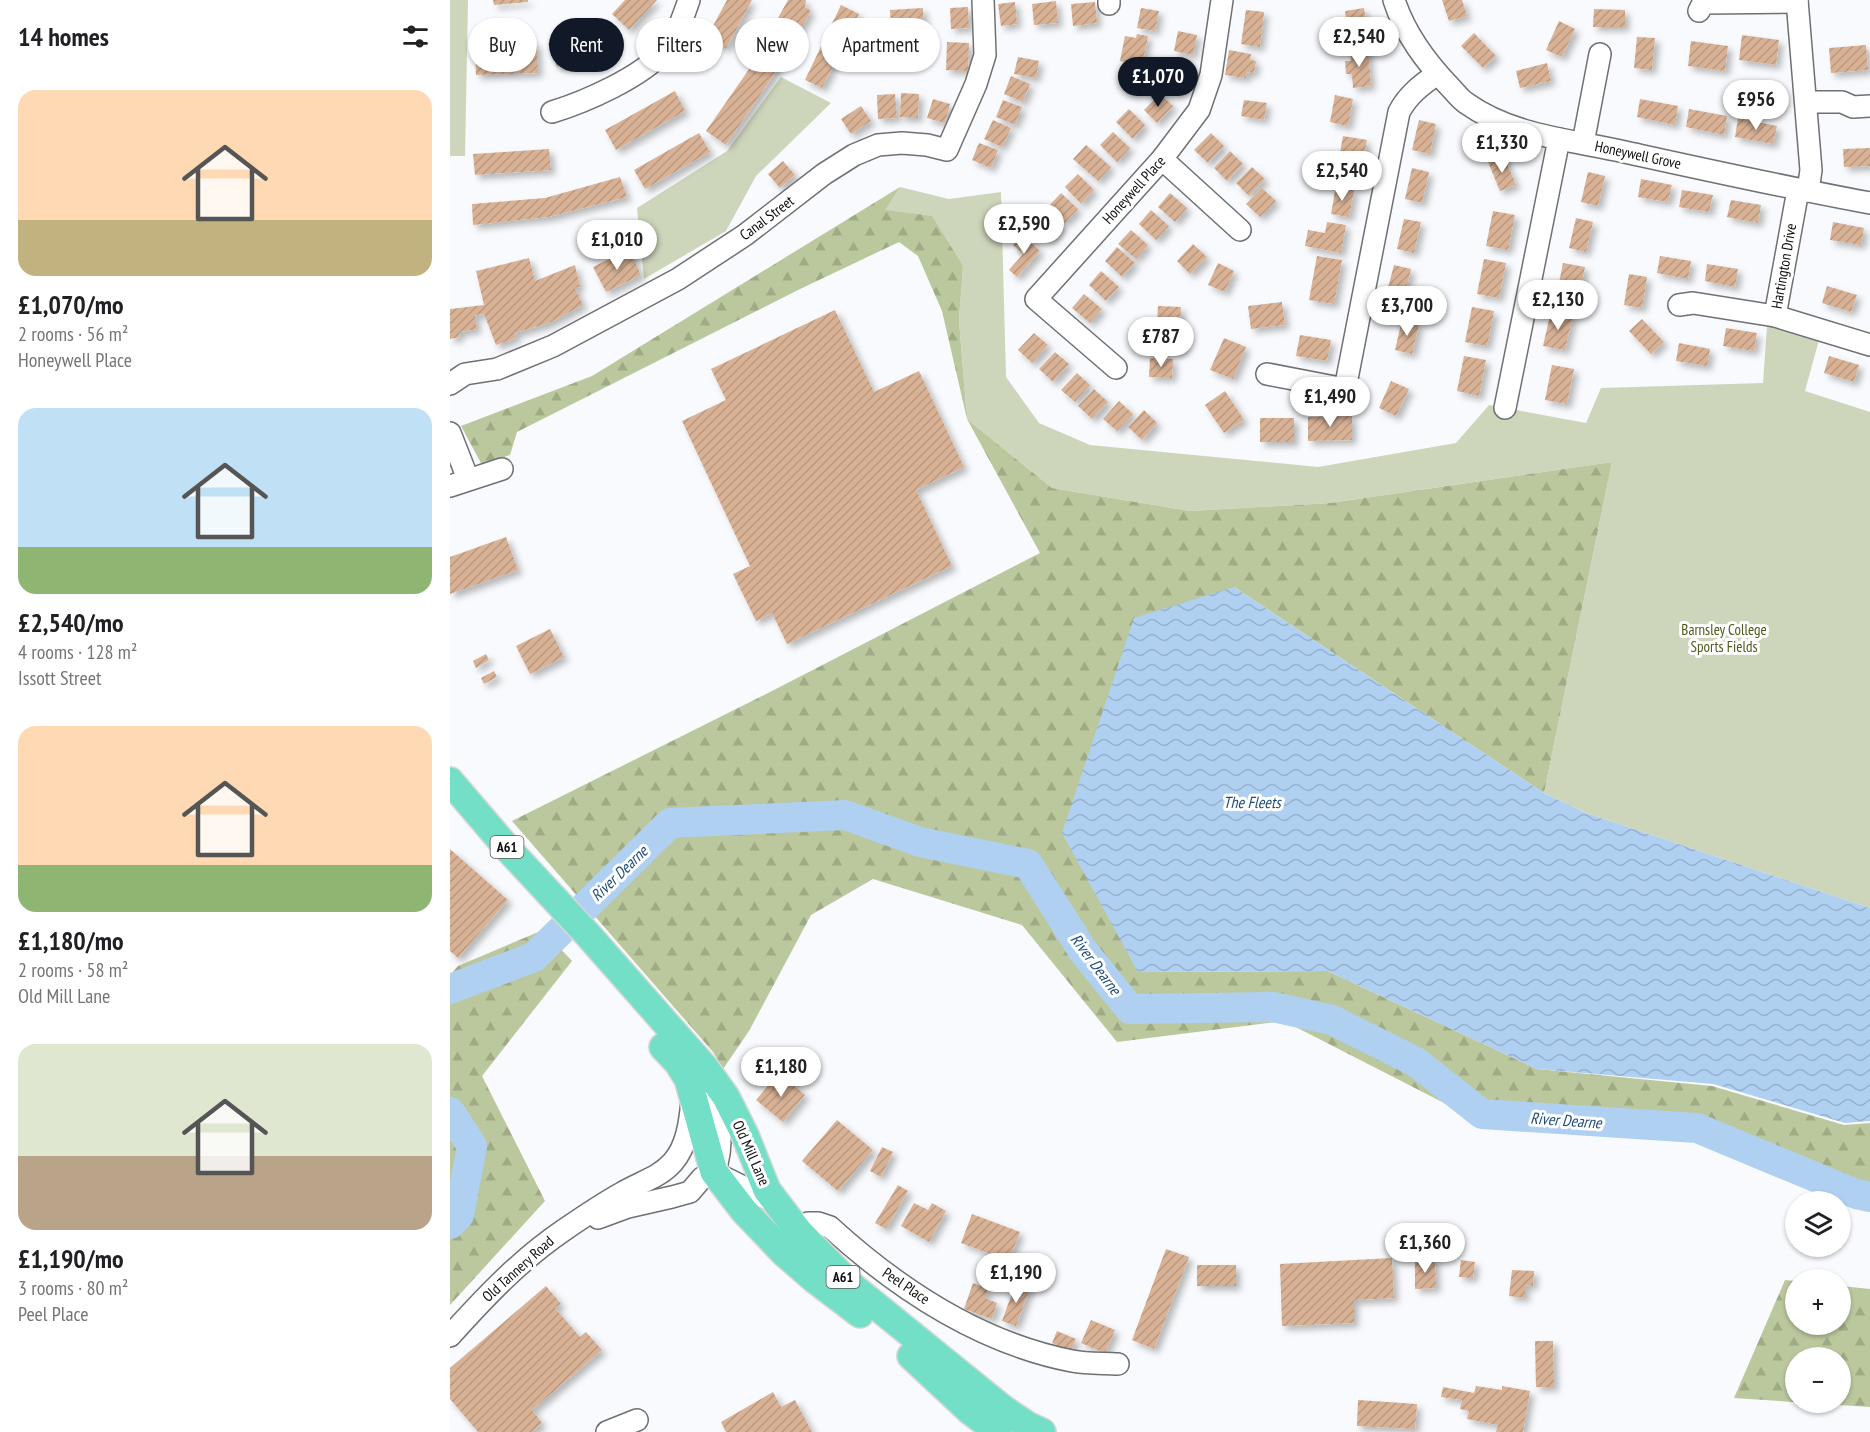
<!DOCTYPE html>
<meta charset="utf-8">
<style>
:root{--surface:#fff;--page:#f2f2f2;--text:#202124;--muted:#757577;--accent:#111827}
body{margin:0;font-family:"PT Sans Narrow",sans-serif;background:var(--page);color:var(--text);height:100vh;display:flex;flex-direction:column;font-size:22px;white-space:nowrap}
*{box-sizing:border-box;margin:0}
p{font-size:20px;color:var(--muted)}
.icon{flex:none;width:33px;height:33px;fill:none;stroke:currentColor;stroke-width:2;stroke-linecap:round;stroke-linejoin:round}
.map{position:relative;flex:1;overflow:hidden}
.sheet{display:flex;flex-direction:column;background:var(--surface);width:450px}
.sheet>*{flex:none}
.top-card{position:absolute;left:18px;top:18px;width:570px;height:54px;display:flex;gap:12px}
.controls{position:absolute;left:1335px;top:1191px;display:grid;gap:12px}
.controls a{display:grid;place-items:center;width:66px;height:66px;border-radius:50%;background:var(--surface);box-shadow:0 2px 4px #0004;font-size:30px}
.price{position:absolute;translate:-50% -51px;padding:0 14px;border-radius:21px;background:#fff;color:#222;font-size:20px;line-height:39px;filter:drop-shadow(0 2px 3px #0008)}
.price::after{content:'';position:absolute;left:50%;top:36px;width:18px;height:14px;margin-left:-9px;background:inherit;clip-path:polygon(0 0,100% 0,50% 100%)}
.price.selected{background:var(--accent);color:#fff}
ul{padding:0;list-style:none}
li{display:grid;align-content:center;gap:12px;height:318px;padding:0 18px}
li span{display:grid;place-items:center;height:186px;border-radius:18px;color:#555}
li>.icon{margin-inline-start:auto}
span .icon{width:108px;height:108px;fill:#fffc;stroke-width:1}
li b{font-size:26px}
h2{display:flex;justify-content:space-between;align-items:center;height:72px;padding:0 18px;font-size:26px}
.tag{padding:0 21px;border-radius:27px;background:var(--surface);box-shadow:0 2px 4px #0004;font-size:21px;line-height:54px}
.tag.selected{background:var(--accent);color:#fff}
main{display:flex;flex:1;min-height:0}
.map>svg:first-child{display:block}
.green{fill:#cdd6bb}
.forest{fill:url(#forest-firs);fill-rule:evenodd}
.water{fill:url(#water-waves)}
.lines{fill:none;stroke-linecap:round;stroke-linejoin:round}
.river{stroke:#b0d0f2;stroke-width:30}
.building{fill:url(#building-hatch);filter:url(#shadow)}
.minor-casing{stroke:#6f7073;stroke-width:24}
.major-casing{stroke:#d8d8d8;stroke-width:30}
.minor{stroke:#fff;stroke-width:21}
.major{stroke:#74dfc7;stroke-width:27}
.labels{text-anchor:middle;stroke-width:6;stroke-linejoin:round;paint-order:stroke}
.shield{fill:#fff;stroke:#555556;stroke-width:1.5}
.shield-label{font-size:14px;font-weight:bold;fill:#0c0c0d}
.street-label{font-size:15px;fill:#0c0c0d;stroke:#fff}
.park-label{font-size:15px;fill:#4c5b1b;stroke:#fff}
.water-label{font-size:16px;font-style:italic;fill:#204d79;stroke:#fff}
</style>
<main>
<section class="sheet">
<h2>14 homes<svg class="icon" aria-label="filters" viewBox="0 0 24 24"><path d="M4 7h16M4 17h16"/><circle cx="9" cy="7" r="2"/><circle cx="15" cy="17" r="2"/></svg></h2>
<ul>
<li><span style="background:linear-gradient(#ffd9b3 70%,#c2b280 0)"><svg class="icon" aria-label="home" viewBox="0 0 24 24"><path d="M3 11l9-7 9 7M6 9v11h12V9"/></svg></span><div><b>£1,070/mo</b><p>2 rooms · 56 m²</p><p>Honeywell Place</p></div></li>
<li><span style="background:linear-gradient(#bfe0f5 75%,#8fb573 0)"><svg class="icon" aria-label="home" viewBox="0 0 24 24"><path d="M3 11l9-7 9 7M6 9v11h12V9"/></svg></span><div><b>£2,540/mo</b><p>4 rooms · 128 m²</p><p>Issott Street</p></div></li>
<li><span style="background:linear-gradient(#ffd9b3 75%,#8fb573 0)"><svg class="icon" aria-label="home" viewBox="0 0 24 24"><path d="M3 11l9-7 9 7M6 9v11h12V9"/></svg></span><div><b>£1,180/mo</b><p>2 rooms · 58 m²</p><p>Old Mill Lane</p></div></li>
<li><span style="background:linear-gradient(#dfe7d0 60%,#b9a48a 0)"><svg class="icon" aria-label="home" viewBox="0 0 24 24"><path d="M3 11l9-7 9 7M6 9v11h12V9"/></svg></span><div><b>£1,190/mo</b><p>3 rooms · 80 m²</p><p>Peel Place</p></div></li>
</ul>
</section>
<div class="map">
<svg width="1420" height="1432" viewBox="0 0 1420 1432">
<defs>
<pattern id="forest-firs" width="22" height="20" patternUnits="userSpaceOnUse" patternTransform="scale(1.5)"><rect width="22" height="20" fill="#bbc89d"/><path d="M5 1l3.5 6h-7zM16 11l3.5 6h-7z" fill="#a0ab86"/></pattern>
<pattern id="water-waves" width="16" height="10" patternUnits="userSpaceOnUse" patternTransform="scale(1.5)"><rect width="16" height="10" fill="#b0d0f2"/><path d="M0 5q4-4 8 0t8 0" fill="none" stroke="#96b1ce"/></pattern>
<pattern id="building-hatch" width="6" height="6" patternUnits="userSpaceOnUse" patternTransform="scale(1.5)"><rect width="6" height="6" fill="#d9b296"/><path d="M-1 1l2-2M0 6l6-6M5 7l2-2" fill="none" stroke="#b99880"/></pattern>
<filter id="shadow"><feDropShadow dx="4.5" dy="4.5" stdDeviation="3" flood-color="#0004"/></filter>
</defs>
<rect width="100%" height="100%" fill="#f9fafd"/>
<g class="green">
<polygon points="0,0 18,0 15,156 0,156"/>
<polygon points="331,77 381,103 306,176 276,231 194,279 187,208 277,151"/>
<polygon points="450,187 499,199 551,192 556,377 589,423 640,445 868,467 1006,443 1039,405 1136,423 1151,388 1313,383 1317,326 1369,340 1355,391 1420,412 1420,908 1136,813 1094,793 1162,462 880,503 740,511 602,488 517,419 509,320 513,266 434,210"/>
</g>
<g class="forest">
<polygon points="450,187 435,210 482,216 513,266 509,320 517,419 602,488 740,511 880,503 1162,462 1094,793 784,587 688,972 878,971 1087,1069 1262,1086 1394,1125 1420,1123 1420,1197 1406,1194 1247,1128 1037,1125 834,1021 667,1042 572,925 423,879 361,915 299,1031 273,1069 263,1052 62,821 322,691 590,553 517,419 492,311 468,256 449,242 348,290 67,432 60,455 32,465 11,426 142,376"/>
<polygon points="93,930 122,961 32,1076 95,1201 0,1305 0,975 8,966"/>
<path d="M1335,1280L1345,1281L1346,1324H1390L1391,1286L1420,1289V1407L1284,1398ZM1346,1358H1390V1402H1346Z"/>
</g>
<polygon class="water" points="784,587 1094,793 1136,813 1420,908 1420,1121 1395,1123 1263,1084 1087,1069 878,971 688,972 612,833 684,618"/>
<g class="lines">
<g class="river">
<polyline points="0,989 84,957 220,823 395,815 470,842 578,864 633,951 680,1009 823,1007 882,1020 966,1062 1032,1114 1247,1128 1406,1194 1420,1197"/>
<polyline points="0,1112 22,1146 9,1215 0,1224"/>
</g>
</g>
<g class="building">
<polygon points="43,0 78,0 78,2 44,5"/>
<polygon points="175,0 207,0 179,30 162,14"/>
<polygon points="277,0 302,0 276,49 256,39"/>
<polygon points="338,0 356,0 355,7 361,11 323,76 276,145 256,131 302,65"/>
<polygon points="992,0 1012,0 1017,16 999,21"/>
<polygon points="606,1 608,23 584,25 582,4"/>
<polygon points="565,2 567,24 551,26 548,4"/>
<polygon points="645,2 647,23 623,26 621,4"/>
<polygon points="391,5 409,14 372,88 355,80"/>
<polygon points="518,7 519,28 501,29 500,8"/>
<polygon points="473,8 474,30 441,31 440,10"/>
<polygon points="691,8 709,11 705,31 687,28"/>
<polygon points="914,8 918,36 899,38 895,11"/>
<polygon points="1144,9 1175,10 1175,27 1143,27"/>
<polygon points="796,10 814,12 810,47 791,44"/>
<polygon points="1109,21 1125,29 1112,57 1096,50"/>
<polygon points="152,22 162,47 107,67 98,43"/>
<polygon points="728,31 747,35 743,55 724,51"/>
<polygon points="1024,33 1046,56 1033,68 1011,46"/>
<polygon points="687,34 698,36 692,66 670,61 675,36 686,38"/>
<polygon points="1292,35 1329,40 1326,65 1289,60"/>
<polygon points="1187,37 1205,38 1202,70 1184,68"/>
<polygon points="1241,41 1278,46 1275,71 1238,66"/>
<polygon points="497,42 519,43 518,71 496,70"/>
<polygon points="87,43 88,73 26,75 25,46"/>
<polygon points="1416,45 1418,70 1381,73 1379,48"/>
<polygon points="918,48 921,86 903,88 902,74 896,74 895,61 901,61 900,49"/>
<polygon points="779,50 801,54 800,60 806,61 804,73 797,72 796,78 775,75"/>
<polygon points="568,57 589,61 586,78 564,74"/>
<polygon points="1097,63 1101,81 1070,88 1066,71"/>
<polygon points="561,76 580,84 573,102 554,94"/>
<polygon points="225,91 235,111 166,150 155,130"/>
<polygon points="451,93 469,94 468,118 450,117"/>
<polygon points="445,94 447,118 428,119 427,95"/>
<polygon points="710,94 723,106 707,123 694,110"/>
<polygon points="885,95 903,99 898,126 880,122"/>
<polygon points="483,99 500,104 495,123 477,118"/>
<polygon points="1190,99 1228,106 1225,125 1187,117"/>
<polygon points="553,100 572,107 565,125 546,117"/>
<polygon points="794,100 817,103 814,120 791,116"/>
<polygon points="411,106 421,121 401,134 391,119"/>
<polygon points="679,109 695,125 683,139 666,122"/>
<polygon points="1239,109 1277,116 1274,135 1236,127"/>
<polygon points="1288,118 1327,126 1323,144 1285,137"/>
<polygon points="543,120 561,128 552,147 534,139"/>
<polygon points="969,120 986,124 980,154 962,150"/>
<polygon points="663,132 680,148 667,162 650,145"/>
<polygon points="249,133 260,152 195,189 184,170"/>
<polygon points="761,133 774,146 758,163 744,150"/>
<polygon points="893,136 917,140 910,174 887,170"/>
<polygon points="529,143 548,150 541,168 522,160"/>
<polygon points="636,145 661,167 648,181 623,159"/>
<polygon points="1420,148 1420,166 1394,167 1393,149"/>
<polygon points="99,149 101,170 25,175 23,154"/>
<polygon points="780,151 793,164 777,181 764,168"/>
<polygon points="1054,156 1066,185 1050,191 1038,162"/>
<polygon points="333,161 345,175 330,188 318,174"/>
<polygon points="802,167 815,179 799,196 786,183"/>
<polygon points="962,168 979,172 972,203 955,199"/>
<polygon points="1138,172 1155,176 1148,206 1131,202"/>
<polygon points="628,174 644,190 631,204 615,187"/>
<polygon points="170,177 177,197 98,217 23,225 22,204 95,198"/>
<polygon points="1191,179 1222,185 1218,202 1188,197"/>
<polygon points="886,186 904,190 899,217 881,214"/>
<polygon points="812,188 826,201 810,217 796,204"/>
<polygon points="1232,190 1263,195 1259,212 1229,207"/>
<polygon points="611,193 628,209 615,223 598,207"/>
<polygon points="720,193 737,208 725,222 708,207"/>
<polygon points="1281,200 1311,205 1308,223 1277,217"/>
<polygon points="595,210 612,226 599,240 582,224"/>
<polygon points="701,210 719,226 706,240 689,224"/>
<polygon points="1043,211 1065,215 1058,250 1036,246"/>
<polygon points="1126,218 1143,222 1136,252 1119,248"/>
<polygon points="954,219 971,222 964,253 947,249"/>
<polygon points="877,222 896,225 891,253 855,246 858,230 875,233"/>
<polygon points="1383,222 1414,228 1411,245 1380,240"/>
<polygon points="681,230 698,245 686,259 668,244"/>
<polygon points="572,235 590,251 567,277 559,270 573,254 563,245"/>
<polygon points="743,244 757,257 740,274 727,261"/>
<polygon points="667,247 685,263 672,277 655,261"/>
<polygon points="179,249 191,275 156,292 143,267"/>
<polygon points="867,256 892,260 884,304 859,300"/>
<polygon points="1210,256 1241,261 1238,279 1207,273"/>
<polygon points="79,258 85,281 125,265 130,287 125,288 133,305 99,323 65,333 66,338 46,345 34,314 25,315 27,329 10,332 9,337 0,339 0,309 34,305 26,271"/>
<polygon points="1034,259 1056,263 1049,298 1027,294"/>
<polygon points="768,263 784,271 775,292 758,285"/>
<polygon points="1113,263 1135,267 1128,302 1106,298"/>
<polygon points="1257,264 1288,269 1285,287 1255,281"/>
<polygon points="944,265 961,269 953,303 935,299"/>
<polygon points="651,271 669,287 656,301 639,285"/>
<polygon points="1179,274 1197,277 1192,308 1174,305"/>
<polygon points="1377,286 1407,295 1401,312 1372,303"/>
<polygon points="634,294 652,309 640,323 622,308"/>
<polygon points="832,302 835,325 801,329 798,306"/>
<polygon points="708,306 731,307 730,325 707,324"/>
<polygon points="1022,307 1044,311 1037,346 1015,342"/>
<polygon points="385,310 424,392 469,371 514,467 466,490 502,566 337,644 322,613 306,621 283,574 300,566 232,421 276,400 261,369"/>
<polygon points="1101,311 1123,315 1115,350 1093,346"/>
<polygon points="1192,319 1214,342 1201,354 1179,331"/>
<polygon points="952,320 969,324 962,354 945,350"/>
<polygon points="1276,328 1307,333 1304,351 1273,346"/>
<polygon points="709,330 733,331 732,349 709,348"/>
<polygon points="584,333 598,345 582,363 568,350"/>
<polygon points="850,335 881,340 877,361 846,356"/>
<polygon points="774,338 796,347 783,379 760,370"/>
<polygon points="1229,343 1260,349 1257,366 1226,361"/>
<polygon points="605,352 619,364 603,382 589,369"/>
<polygon points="1014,356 1036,360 1029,396 1007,391"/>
<polygon points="1379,356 1409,365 1404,382 1374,373"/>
<polygon points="700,358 723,359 722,378 699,377"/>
<polygon points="1102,365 1124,369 1117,404 1095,400"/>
<polygon points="627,373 640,385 625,402 611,390"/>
<polygon points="941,381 959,389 946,416 929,408"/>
<polygon points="644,389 658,402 642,419 628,406"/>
<polygon points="775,391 794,420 774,433 755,405"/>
<polygon points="669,401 683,414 667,431 653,419"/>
<polygon points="694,410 707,423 692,440 678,427"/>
<polygon points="902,416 902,440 858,441 858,417"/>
<rect x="810" y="418" width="34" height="24"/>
<polygon points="56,537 68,570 0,594 0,557"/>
<polygon points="100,629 114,657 80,674 66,646"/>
<polygon points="36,654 39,660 26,668 23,661"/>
<polygon points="44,671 47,677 34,684 31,678"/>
<polygon points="0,849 58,900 8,958 0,951"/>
<polygon points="329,1073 355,1095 333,1122 306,1100"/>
<polygon points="387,1120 423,1150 388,1191 352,1161"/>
<polygon points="432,1147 443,1152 431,1177 420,1171"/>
<polygon points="448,1185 458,1191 436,1229 425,1223"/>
<polygon points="464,1203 478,1210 482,1203 496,1211 479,1242 451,1226"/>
<polygon points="522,1214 570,1232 559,1261 511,1243"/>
<polygon points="716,1249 739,1257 704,1349 682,1340"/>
<polygon points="942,1258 944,1298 904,1300 904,1323 832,1326 830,1264"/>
<polygon points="985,1258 986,1288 965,1289 965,1259"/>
<polygon points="1011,1260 1025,1262 1023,1278 1009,1277"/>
<rect x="747" y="1265" width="39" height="21"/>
<polygon points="1062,1270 1084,1271 1083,1286 1075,1285 1075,1298 1059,1296"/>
<polygon points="566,1282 580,1288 566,1326 552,1321"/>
<polygon points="523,1283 538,1289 535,1298 547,1303 542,1319 514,1309"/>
<polygon points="96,1286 111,1304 105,1308 130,1337 136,1332 152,1350 82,1410 92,1423 82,1432 28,1432 0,1399 0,1368"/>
<polygon points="641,1320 665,1330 655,1353 631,1343"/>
<polygon points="607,1331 626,1339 621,1351 602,1343"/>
<polygon points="1085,1341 1103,1341 1104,1387 1086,1387"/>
<polygon points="1026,1386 1052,1390 1052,1386 1080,1391 1073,1432 1046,1432 1048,1425 1017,1419 1019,1411 1010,1409 1012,1400 991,1397 993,1387 1024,1393"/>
<polygon points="323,1392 331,1407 345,1400 362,1432 276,1432 271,1422"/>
<polygon points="908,1400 967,1404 965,1429 907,1426"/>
</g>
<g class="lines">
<g class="minor-casing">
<g id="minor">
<polyline points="659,0 659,4"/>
<path d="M944,0C955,34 975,61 1000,87C1005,92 1010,99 1016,103C1062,136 1122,140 1175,152C1257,170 1338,188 1420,203"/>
<polyline points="1347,0 1361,170 1358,191"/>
<polyline points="1249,11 1253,3 1347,2"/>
<polyline points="1356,102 1392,102 1403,107 1420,106"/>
<path d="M102,112C135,102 192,77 215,50C227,36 233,17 239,0"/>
<polyline points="1133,143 1150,54"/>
<polyline points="712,159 790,230"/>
<polyline points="1348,190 1325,316 1420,345"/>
<polyline points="1229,305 1243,303 1325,316"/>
<polyline points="666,368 586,299 712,159 749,110 761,75 772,0"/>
<path d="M817,374L895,389L949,112C958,95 971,85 987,74"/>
<polyline points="0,384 15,374 47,369 103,346 228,279 295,235 374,174 404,155 428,145 452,143 477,145 497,150 526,84 535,55 533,0"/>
<polyline points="1055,408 1109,139"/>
<polyline points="0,433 18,479"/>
<polyline points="0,486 52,469"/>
<polyline points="267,1174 326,1203"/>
<path d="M148,1218L178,1207L222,1197L240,1192L252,1178L264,1172C277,1141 266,1110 258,1079"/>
<path d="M340,1244L358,1223H368L380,1227C448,1289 530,1343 622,1361C637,1364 653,1363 668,1364"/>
<path d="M0,1336C35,1297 70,1260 114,1230C133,1217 152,1204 172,1193C190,1182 209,1178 223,1162C237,1146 240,1122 242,1101"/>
<polyline points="157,1432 187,1420"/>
</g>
</g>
<g class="major-casing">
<g id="major">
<polyline points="0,781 59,850 139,936 256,1069 276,1097 295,1135 317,1190 349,1232 403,1287 552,1408 577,1425 592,1432"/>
<polyline points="213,1047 228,1063 238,1079 264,1172 294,1211 333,1252 364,1279 410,1314"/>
<polyline points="461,1356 520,1411 548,1432"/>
</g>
</g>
<use href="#minor" class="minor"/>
<use href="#major" class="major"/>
</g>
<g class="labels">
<g class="shield">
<rect x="40.5" y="836" width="33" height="22" rx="4.5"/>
<rect x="376.5" y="1266" width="33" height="22" rx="4.5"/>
</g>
<g class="shield-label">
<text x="57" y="852">A61</text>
<text x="393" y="1282">A61</text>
</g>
<g class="street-label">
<text transform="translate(1188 155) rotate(12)" y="5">Honeywell Grove</text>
<text transform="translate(684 190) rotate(-48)" y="5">Honeywell Place</text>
<text transform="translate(317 218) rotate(-37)" y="5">Canal Street</text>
<text transform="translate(1334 266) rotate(-80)" y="5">Hartington Drive</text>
<text transform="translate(301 1153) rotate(66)" y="5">Old Mill Lane</text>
<text transform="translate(68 1269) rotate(-42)" y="5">Old Tannery Road</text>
<text transform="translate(456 1286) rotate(34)" y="5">Peel Place</text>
</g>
<g class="park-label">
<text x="1274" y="635">Barnsley College<tspan x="1274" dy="17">Sports Fields</tspan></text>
</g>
<g class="water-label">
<text x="802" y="808">The Fleets</text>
<text transform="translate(169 873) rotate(-44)" y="6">River Dearne</text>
<text transform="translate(646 964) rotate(53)" y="6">River Dearne</text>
<text transform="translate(1116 1120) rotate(4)" y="6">River Dearne</text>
</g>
</g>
</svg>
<div class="controls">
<a><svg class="icon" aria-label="layers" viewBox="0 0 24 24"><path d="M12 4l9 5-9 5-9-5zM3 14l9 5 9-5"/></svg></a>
<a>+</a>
<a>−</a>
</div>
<b class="price" style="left:909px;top:68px">£2,540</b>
<b class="price selected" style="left:708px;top:108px">£1,070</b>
<b class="price" style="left:1306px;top:131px">£956</b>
<b class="price" style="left:1052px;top:174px">£1,330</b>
<b class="price" style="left:892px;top:202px">£2,540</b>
<b class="price" style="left:574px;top:255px">£2,590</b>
<b class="price" style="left:167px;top:271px">£1,010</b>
<b class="price" style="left:1108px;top:331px">£2,130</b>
<b class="price" style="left:957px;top:337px">£3,700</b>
<b class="price" style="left:711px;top:368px">£787</b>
<b class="price" style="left:880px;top:428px">£1,490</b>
<b class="price" style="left:331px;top:1098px">£1,180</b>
<b class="price" style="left:975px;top:1274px">£1,360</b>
<b class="price" style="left:566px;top:1304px">£1,190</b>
<div class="top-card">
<a class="tag">Buy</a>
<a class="tag selected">Rent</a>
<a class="tag">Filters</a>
<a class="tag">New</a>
<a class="tag">Apartment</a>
</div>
</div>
</main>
